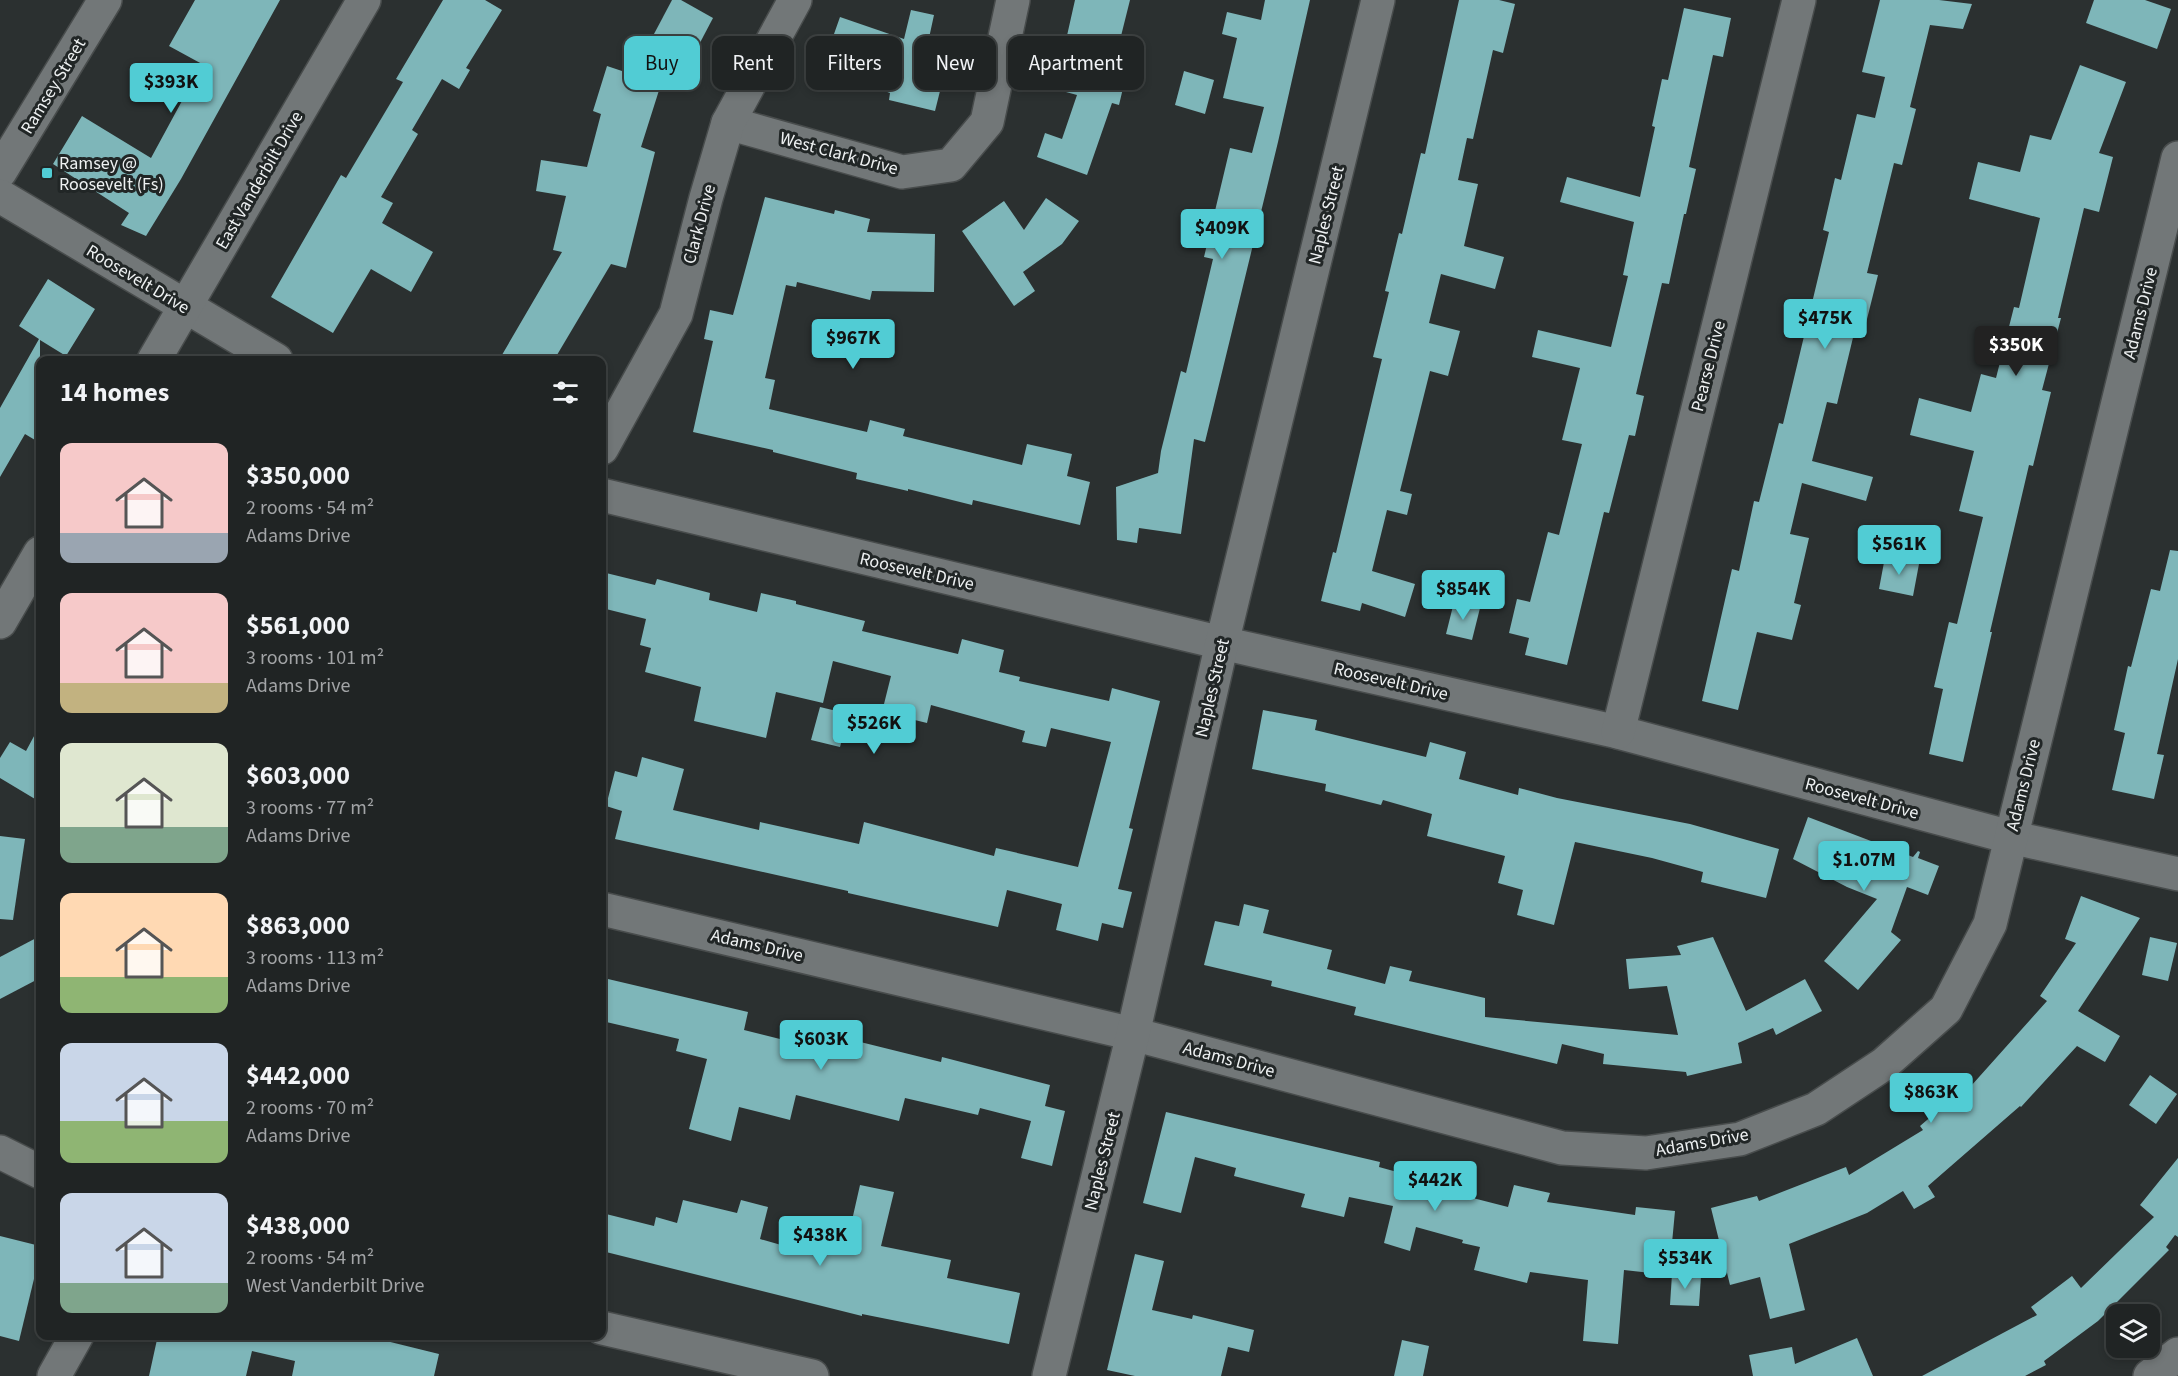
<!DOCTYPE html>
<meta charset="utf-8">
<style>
:root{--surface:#202424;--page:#2d3031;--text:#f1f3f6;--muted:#a2a4a6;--line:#3d4141;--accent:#51ccd4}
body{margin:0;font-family:"Source Sans 3",sans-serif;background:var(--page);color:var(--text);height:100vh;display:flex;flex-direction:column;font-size:22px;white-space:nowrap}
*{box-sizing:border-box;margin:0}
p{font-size:20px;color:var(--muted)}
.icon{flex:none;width:33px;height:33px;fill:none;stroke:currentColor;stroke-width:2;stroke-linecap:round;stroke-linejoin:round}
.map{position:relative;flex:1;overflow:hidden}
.side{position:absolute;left:36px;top:356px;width:570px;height:984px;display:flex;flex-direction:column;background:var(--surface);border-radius:12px;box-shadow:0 3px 9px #0003,0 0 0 2px var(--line)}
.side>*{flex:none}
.banner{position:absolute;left:624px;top:36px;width:570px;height:54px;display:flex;gap:12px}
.tools{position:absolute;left:2106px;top:1304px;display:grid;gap:12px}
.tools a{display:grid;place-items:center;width:54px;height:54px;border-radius:12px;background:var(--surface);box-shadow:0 3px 9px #0003,0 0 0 2px var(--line);font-size:30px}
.price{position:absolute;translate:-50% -51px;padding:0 14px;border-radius:6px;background:var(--accent);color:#111;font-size:20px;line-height:39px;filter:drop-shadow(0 2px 3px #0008)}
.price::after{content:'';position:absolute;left:50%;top:36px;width:18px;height:14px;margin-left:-9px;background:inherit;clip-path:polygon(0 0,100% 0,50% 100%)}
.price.selected{background:#222;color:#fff}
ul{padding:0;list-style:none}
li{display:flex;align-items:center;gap:18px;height:150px;padding:0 24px}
li span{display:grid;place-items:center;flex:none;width:168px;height:120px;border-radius:12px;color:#555}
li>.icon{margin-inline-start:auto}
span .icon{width:72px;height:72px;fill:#fffc;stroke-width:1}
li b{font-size:26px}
h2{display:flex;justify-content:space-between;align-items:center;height:72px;padding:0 24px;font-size:26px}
.chip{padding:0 21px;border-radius:12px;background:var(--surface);box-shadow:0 3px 9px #0003,0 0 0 2px var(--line);font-size:21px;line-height:54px}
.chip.selected{background:var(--accent);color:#111}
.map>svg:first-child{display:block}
.building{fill:#7eb6b9}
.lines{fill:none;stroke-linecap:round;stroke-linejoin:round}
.minor-casing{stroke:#484c4c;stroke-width:36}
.minor{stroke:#727778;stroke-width:33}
.poi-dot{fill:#51ccd4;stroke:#212626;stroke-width:2}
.labels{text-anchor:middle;stroke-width:6;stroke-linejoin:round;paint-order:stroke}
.street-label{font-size:18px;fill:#eef1f2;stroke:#212626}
.poi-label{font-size:18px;fill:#eef1f2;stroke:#212626;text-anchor:start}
</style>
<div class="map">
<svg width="2178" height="1376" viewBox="0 0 2178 1376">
<rect width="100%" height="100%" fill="#2b3030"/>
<g class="building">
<polygon points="195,0 280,0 181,179 146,236 121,225 129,213 53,164 82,116 151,158 202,64 169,46"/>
<polygon points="443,0 485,0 502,10 466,68 470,70 459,89 442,79 412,130 418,134 381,197 393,203 382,223 433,252 411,292 371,269 333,333 271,297 341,175 346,178 403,82 396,79"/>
<polygon points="672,0 681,0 713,18 693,56 654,34"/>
<polygon points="1075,0 1130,0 1115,60 1129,63 1119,105 1112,103 1087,175 1037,157 1045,133 1062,139 1077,95 1055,89"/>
<polygon points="1265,0 1310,0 1278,142 1205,442 1194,439 1181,534 1139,528 1137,543 1117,540 1116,487 1158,473 1161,451 1181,371 1186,373 1213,259 1204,257 1230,148 1252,153 1264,107 1223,98 1237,38 1222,34 1227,12 1261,20"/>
<polygon points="1459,0 1499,0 1515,4 1503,53 1493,50 1473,139 1467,138 1458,180 1478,184 1464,246 1504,257 1495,289 1441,274 1429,323 1460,331 1448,376 1430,371 1400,491 1412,494 1407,515 1387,510 1372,571 1415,584 1405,617 1362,603 1360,611 1321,601 1333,552 1336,553 1382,359 1373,357 1389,292 1385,291 1399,233 1402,234 1421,153 1425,154"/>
<polygon points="1880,0 1939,0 1972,4 1963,29 1930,25 1910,107 1916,109 1902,165 1894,163 1867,273 1878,275 1866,323 1857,321 1837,404 1827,402 1812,461 1873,477 1866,501 1802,483 1790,534 1809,538 1794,603 1801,605 1792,640 1757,632 1738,710 1702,701 1732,569 1739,571 1754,501 1759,502 1779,423 1783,424 1829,232 1823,230 1835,178 1841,180 1857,114 1875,118 1885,77 1862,72"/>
<polygon points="2094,0 2145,0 2171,9 2157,49 2086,23"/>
<polygon points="1684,8 1731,18 1723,57 1713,55 1689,167 1696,169 1686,214 1684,214 1669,284 1662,283 1636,394 1644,396 1635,436 1629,435 1609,513 1604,512 1567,665 1525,655 1529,638 1509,633 1517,599 1530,602 1548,532 1559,535 1582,444 1562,440 1580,368 1532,357 1538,330 1611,347 1628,276 1623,275 1634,222 1560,202 1567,177 1640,197 1655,127 1652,126 1662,79 1668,80"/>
<polygon points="911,10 934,15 929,38 952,43 935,111 889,100 890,93 822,68 840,17 904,39"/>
<polygon points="2080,65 2126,82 2099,153 2113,157 2099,212 2084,208 2058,318 2061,318 2042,390 2051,392 2033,466 2029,465 1990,632 1992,632 1963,762 1929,754 1943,689 1934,687 1949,622 1957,624 1983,517 1959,511 1974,451 1910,435 1919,398 1971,412 1981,374 1996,378 2014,307 2019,308 2040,218 1969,199 1978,162 2020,172 2030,135 2051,140"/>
<polygon points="607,66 661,84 641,147 655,152 626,268 611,264 554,360 499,360 562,252 553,250 566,196 536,191 541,160 587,167 601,114 593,111"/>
<polygon points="1184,71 1214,80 1205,114 1175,105"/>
<polygon points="765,197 834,214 835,210 870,219 867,232 935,234 934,292 872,291 870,300 797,282 796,287 786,285 765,378 775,380 769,409 867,432 870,420 905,429 903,436 1022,465 1027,444 1072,454 1067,476 1090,482 1080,525 973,500 972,505 908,489 908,491 856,479 857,473 773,452 773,450 693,432 713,341 704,339 710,310 733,315"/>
<polygon points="1046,198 1079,221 1062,244 1023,272 1035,291 1014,306 962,231 1004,201 1024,230"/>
<polygon points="48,279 95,309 66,356 40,340 40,443 25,434 0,477 0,408 39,339 19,326"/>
<polygon points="2170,550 2178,551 2178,659 2157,754 2164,755 2154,799 2112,790 2125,733 2114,730 2128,666 2131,667 2151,589 2160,591"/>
<polygon points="1885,557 1919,564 1913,596 1879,589"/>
<polygon points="602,572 655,585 657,579 710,593 709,600 757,612 761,593 796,601 796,604 865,621 862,631 958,654 962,639 1004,650 999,672 1020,677 1019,681 1109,701 1112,688 1160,701 1129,828 1133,829 1118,889 1132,892 1123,928 1102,923 1098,941 1056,930 1062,904 1007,890 998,927 848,893 848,891 615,839 622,811 606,806 615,771 637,777 642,757 684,769 673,810 759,830 760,822 859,844 864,822 994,856 996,848 1078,867 1111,742 1051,728 1046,747 1022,742 1025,731 931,705 927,723 882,712 891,676 833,661 823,703 776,692 766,738 694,721 701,687 645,672 651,648 640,645 646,619 602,608"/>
<polygon points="1454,602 1480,608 1472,640 1446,634"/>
<polygon points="820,707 849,714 840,747 811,740"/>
<polygon points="1263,710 1317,720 1315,730 1426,757 1430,742 1466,752 1459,779 1518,795 1519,788 1557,798 1690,824 1779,849 1766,898 1701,882 1703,872 1652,858 1575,842 1554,925 1517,915 1523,890 1498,883 1505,856 1427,836 1432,814 1383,800 1381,805 1325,791 1326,784 1252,769"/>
<polygon points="40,725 40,802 0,778 0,758 10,742 26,751"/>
<polygon points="1808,817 1913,857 1918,851 1920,852 1918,858 1939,866 1928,895 1907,887 1891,932 1901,940 1858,990 1824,961 1877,899 1847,887 1793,859"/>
<polygon points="0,836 25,839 13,920 0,919"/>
<polygon points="2081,896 2140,918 2078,1011 2120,1036 2105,1062 2077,1046 2021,1107 2020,1106 1928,1186 1935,1197 1914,1209 1903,1191 1867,1213 1789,1244 1805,1310 1770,1319 1760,1277 1730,1285 1711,1208 1757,1196 1759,1201 1846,1167 1849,1175 1923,1130 1920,1126 1969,1084 1971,1086 2047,1001 2040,996 2076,943 2065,939"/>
<polygon points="1244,904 1269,910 1263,933 1332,950 1327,969 1385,984 1390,966 1412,971 1409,981 1485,998 1485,1017 1678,1035 1667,986 1629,989 1626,959 1681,955 1677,946 1713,937 1746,1011 1805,979 1822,1011 1776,1035 1773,1028 1738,1043 1742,1063 1687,1076 1686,1072 1603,1064 1604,1054 1562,1044 1557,1064 1354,1015 1356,1007 1271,986 1272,981 1204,965 1215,921 1239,926"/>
<polygon points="40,936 40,978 0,999 0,957"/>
<polygon points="2150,937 2177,943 2168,981 2142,975"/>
<polygon points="608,979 748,1012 744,1030 788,1041 792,1023 812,1028 812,1030 941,1062 942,1057 1050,1085 1045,1106 1065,1111 1052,1166 1021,1158 1031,1121 980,1108 978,1115 905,1098 899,1121 796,1095 790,1120 739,1107 731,1141 689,1129 707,1059 676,1051 679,1039 602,1021 602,1007"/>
<polygon points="2150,1075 2177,1094 2156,1124 2129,1105"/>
<polygon points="1166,1112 1380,1162 1379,1167 1466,1191 1465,1196 1508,1207 1514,1185 1550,1193 1547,1202 1635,1215 1636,1207 1675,1211 1669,1275 1624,1270 1618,1344 1583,1341 1588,1280 1530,1272 1527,1283 1474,1270 1480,1247 1462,1243 1463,1240 1416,1227 1410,1251 1384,1243 1393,1206 1349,1197 1344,1217 1301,1207 1305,1194 1234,1176 1236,1168 1195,1157 1181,1213 1143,1203"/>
<polygon points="2178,1158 2178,1237 2175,1235 2166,1247 2169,1250 2098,1321 2044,1361 2046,1365 2025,1376 1922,1376 2037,1315 2031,1307 2072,1276 2081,1288 2154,1217 2140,1205"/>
<polygon points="860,1185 894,1192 881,1246 951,1260 947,1278 1020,1293 1009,1344 937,1329 862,1314 862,1316 602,1251 602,1213 654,1226 656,1217 677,1223 683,1200 737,1213 741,1200 768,1207 760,1239 809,1253 811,1248 832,1253 836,1235 848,1238"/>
<polygon points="0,1236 40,1246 40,1254 19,1341 0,1336"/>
<polygon points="1135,1254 1164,1261 1152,1310 1192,1319 1193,1315 1254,1330 1249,1352 1228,1347 1221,1376 1135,1376 1107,1370"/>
<polygon points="1672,1274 1701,1276 1699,1306 1670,1305"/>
<polygon points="158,1335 362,1335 439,1354 434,1376 292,1376 295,1361 252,1351 246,1376 149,1376"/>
<polygon points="1857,1338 1873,1376 1753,1376 1749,1355 1792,1347 1795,1364"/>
<polygon points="1402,1340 1429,1346 1423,1376 1394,1376"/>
</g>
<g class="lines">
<g class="minor-casing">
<g id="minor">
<polyline points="728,123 902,172 951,165 987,122 1013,0"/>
<polyline points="0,172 105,0"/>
<polyline points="0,196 276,360"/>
<polyline points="154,360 364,0"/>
<polyline points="602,448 676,314 706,198 728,123 795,0"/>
<polyline points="602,495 1222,643 1618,732 2010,837 2178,874"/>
<polyline points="0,622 40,553"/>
<polyline points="1618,732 1799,0"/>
<polyline points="602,909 1133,1034 1562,1148 1646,1153 1740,1139 1816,1109 1884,1064 1946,1009 1990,924 2178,158"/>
<polyline points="0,1152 40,1172"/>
<polyline points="602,1328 812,1376"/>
<polyline points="54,1376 77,1335"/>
<polyline points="1049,1376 1133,1034 1222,643 1378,0"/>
<polyline points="2150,1376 2178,1354"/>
</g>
</g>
<use href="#minor" class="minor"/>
</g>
<rect class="poi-dot" x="41" y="167" width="12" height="12" rx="3"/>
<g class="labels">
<g class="street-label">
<text transform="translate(53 86) rotate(-59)" y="6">Ramsey Street</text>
<text transform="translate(839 153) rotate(15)" y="6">West Clark Drive</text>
<text transform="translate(259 180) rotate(-60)" y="6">East Vanderbilt Drive</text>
<text transform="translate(1326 215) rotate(-76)" y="6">Naples Street</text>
<text transform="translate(699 224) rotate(-75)" y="6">Clark Drive</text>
<text transform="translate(138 279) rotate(31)" y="6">Roosevelt Drive</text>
<text transform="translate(2140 313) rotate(-76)" y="6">Adams Drive</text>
<text transform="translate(1708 366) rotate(-76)" y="6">Pearse Drive</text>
<text transform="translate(917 571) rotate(13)" y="6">Roosevelt Drive</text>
<text transform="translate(1391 681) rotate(13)" y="6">Roosevelt Drive</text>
<text transform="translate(1212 688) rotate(-77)" y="6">Naples Street</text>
<text transform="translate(2023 785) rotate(-76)" y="6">Adams Drive</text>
<text transform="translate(1862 798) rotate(15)" y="6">Roosevelt Drive</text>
<text transform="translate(757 945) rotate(13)" y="6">Adams Drive</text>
<text transform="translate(1229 1059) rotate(15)" y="6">Adams Drive</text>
<text transform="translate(1702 1142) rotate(-10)" y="6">Adams Drive</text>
<text transform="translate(1102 1161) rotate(-76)" y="6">Naples Street</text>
</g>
<g class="poi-label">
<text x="59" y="169">Ramsey @<tspan x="59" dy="21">Roosevelt (Fs)</tspan></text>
</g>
</g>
</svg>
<div class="tools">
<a><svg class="icon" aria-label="layers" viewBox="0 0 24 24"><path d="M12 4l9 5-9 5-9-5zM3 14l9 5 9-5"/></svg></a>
</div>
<b class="price" style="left:171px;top:114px">$393K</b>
<b class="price" style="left:1222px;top:260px">$409K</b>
<b class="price" style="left:1825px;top:350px">$475K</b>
<b class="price" style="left:853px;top:370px">$967K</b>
<b class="price selected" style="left:2016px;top:377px">$350K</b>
<b class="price" style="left:1899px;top:576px">$561K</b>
<b class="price" style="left:1463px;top:621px">$854K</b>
<b class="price" style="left:874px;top:755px">$526K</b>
<b class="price" style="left:1864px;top:892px">$1.07M</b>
<b class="price" style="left:821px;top:1071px">$603K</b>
<b class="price" style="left:1931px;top:1124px">$863K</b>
<b class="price" style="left:1435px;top:1212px">$442K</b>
<b class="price" style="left:820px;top:1267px">$438K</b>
<b class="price" style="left:1685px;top:1290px">$534K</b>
<div class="banner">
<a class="chip selected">Buy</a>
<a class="chip">Rent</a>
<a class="chip">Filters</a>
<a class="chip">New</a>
<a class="chip">Apartment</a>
</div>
<section class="side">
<h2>14 homes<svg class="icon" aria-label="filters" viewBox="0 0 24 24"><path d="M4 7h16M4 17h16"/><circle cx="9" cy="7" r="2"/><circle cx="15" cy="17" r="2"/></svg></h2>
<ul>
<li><span style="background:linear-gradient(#f6c9c9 75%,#9aa5b1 0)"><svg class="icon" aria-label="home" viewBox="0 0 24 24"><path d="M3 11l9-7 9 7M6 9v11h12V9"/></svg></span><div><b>$350,000</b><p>2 rooms · 54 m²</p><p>Adams Drive</p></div></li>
<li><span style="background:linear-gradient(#f6c9c9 75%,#c2b280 0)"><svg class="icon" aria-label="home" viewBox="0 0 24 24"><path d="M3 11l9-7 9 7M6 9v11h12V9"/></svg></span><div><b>$561,000</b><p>3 rooms · 101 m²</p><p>Adams Drive</p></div></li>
<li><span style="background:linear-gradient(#dfe7d0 70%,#7fa58c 0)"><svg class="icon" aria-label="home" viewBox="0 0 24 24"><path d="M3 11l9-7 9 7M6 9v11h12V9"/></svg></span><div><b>$603,000</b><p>3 rooms · 77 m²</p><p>Adams Drive</p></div></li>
<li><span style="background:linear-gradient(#ffd9b3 70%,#8fb573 0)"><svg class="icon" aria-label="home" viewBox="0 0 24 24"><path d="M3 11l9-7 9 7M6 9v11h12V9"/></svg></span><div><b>$863,000</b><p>3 rooms · 113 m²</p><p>Adams Drive</p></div></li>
<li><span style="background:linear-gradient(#c9d6e8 65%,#8fb573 0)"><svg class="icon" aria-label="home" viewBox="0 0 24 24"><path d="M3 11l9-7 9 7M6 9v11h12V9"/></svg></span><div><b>$442,000</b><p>2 rooms · 70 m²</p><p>Adams Drive</p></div></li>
<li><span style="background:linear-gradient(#c9d6e8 75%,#7fa58c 0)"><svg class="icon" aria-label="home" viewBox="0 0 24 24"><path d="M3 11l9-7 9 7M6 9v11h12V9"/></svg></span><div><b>$438,000</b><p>2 rooms · 54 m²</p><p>West Vanderbilt Drive</p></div></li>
</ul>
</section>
</div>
